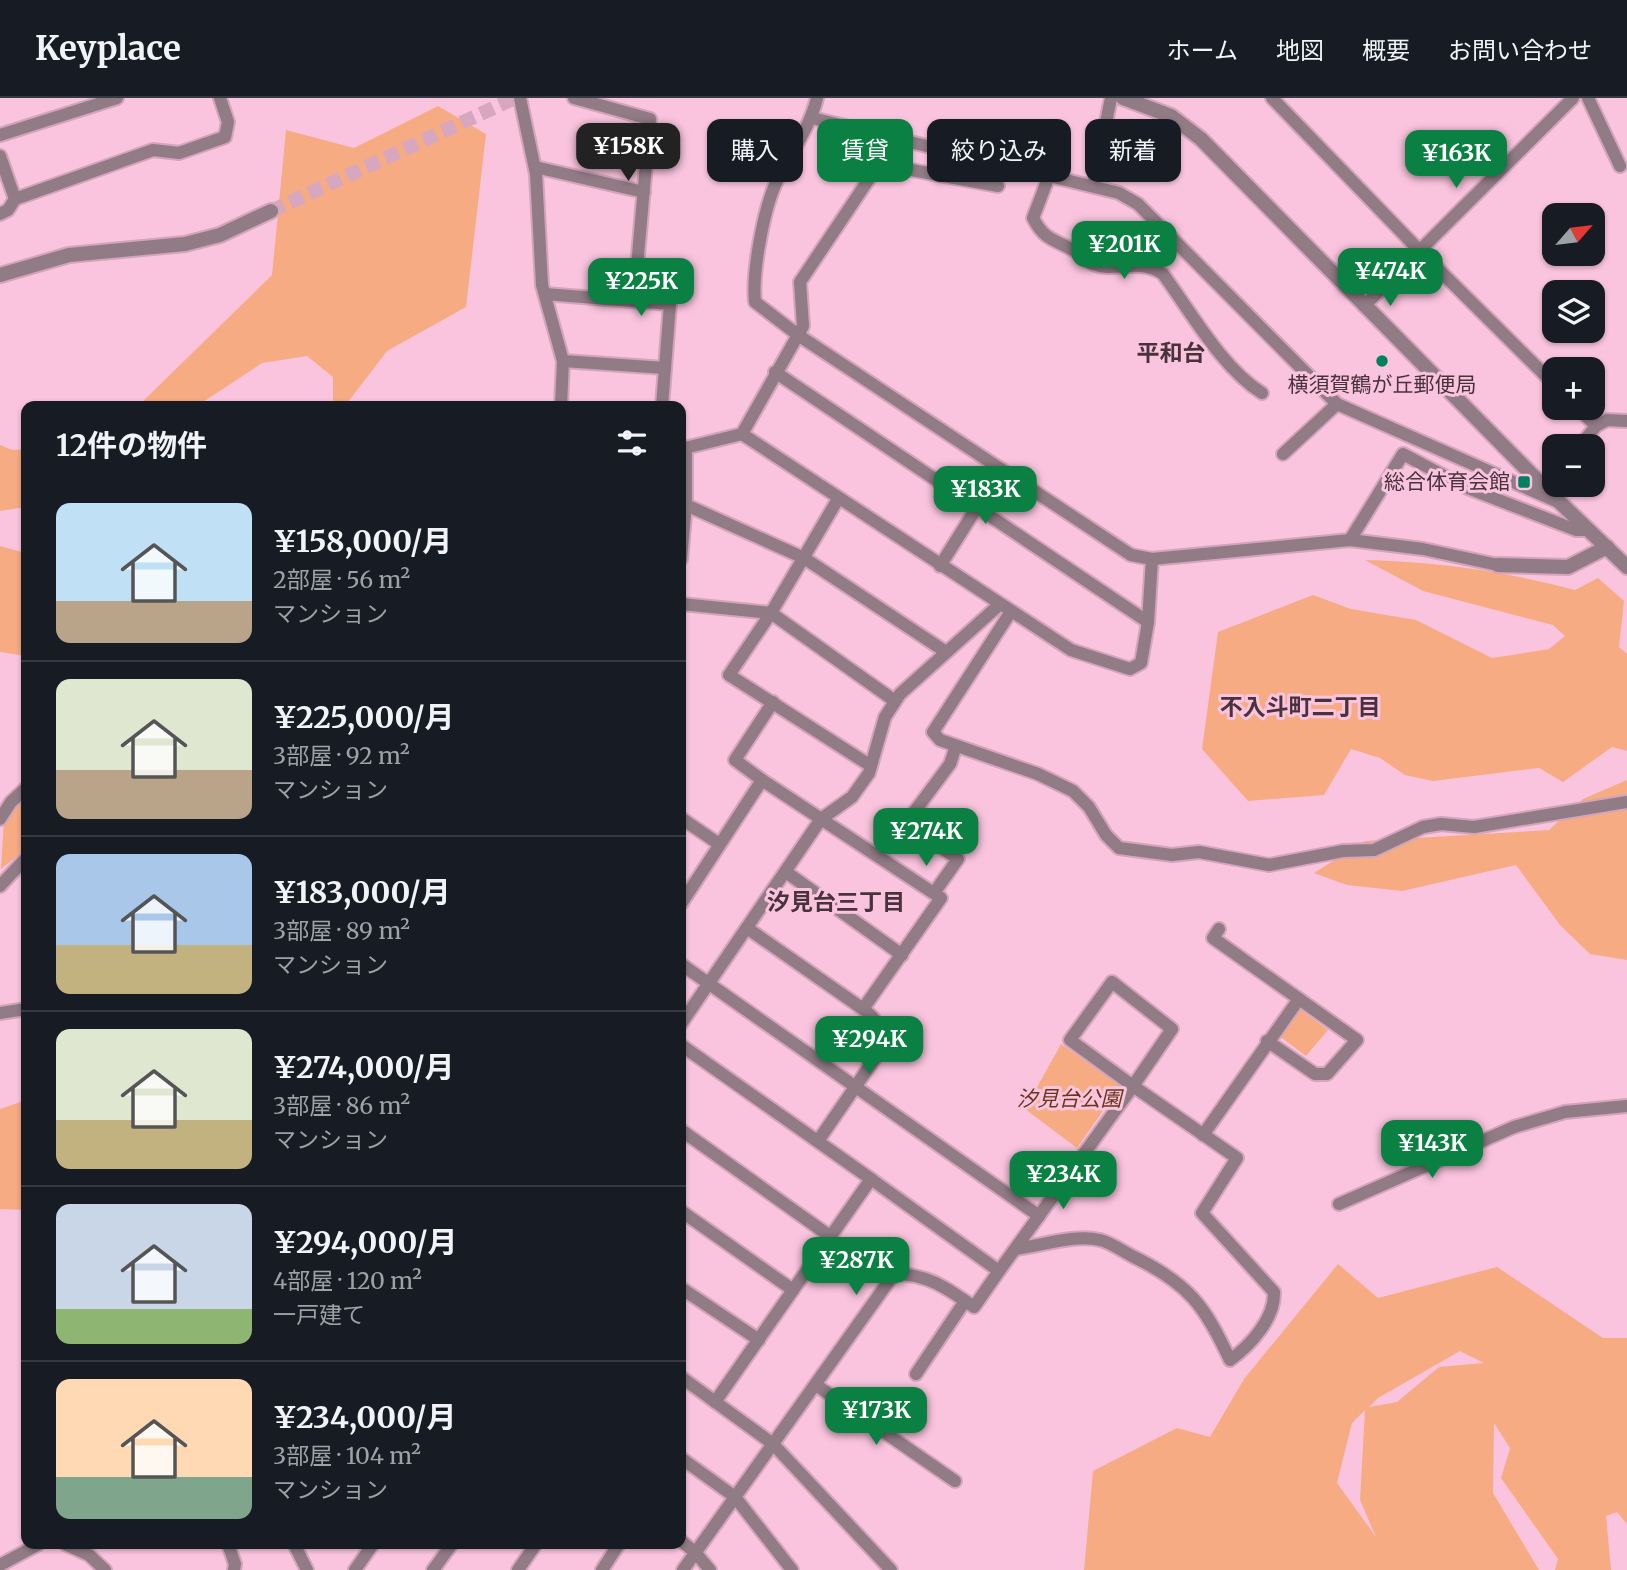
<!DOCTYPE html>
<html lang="ja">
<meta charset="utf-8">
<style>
:root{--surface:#171b24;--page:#20242c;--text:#f1f3f6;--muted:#9ea1a6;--line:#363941;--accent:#0b8043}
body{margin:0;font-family:Merriweather,"Noto Sans JP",serif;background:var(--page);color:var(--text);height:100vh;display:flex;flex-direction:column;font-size:26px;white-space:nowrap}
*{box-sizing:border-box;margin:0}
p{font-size:23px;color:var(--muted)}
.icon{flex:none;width:38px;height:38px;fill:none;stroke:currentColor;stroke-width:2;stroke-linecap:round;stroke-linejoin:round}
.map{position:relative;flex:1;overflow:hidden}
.panel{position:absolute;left:21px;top:303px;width:665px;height:1148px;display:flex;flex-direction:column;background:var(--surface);border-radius:14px;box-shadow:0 2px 5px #0004}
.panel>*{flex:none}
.guide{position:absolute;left:707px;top:21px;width:665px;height:63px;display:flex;gap:14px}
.needle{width:46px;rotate:62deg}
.tools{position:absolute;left:1542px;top:105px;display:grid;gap:14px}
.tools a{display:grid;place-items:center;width:63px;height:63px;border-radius:14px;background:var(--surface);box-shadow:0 2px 5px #0004;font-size:35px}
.price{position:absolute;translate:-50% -60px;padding:0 16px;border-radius:14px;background:var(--accent);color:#fff;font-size:23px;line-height:46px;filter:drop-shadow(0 2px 4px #0008)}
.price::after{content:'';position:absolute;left:50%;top:42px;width:21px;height:16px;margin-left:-10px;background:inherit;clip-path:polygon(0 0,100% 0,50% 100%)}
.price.current{background:#222;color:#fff}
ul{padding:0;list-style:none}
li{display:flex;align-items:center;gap:21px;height:175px;padding:0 35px}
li+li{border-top:2px solid var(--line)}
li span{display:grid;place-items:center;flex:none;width:196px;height:140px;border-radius:14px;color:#555}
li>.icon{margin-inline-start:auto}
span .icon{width:84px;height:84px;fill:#fffc;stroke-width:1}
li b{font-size:30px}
h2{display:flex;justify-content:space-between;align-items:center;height:84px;padding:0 35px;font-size:30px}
.pill{padding:0 24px;border-radius:14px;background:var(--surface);box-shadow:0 2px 5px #0004;font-size:24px;line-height:63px}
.pill.current{background:var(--accent);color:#fff}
header{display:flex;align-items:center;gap:42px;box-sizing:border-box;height:98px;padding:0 35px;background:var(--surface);border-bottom:2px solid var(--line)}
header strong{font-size:33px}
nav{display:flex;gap:38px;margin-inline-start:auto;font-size:24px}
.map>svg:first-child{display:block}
.green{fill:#f7ab83;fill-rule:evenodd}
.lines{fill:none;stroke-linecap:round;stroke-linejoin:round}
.tertiary-tunnel{stroke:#d6a7be;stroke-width:14;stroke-dasharray:14 7;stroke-linecap:butt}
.minor-casing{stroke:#d3a4bb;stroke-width:16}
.tertiary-casing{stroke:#d3a4bb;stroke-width:18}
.minor{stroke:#917b85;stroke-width:12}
.tertiary{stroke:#917b85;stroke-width:14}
.poi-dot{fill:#008060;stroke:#fac4de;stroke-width:2.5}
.labels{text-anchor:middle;stroke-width:6;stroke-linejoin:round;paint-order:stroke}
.poi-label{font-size:21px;fill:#48333d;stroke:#fac4de}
.park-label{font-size:21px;font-style:italic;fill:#683518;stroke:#fac4de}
.neighbourhood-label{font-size:23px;font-weight:bold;fill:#48333d;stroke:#fac4de}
</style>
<header>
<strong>Keyplace</strong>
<nav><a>ホーム</a><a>地図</a><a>概要</a><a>お問い合わせ</a></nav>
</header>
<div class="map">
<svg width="1627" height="1472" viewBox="0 0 1627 1472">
<rect width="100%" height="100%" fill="#fac4de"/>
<g class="green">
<polygon points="438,8 486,36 466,209 387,253 345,308 333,308 333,279 307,258 262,265 197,308 138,308 272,177 286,32 354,50"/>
<polygon points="0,347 12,352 26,351 26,409 0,413"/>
<polygon points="0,448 26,455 26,558 0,554"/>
<path d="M1365,462C1439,464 1503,473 1575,492L1598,480L1624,503L1619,549L1627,556V653L1612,649L1563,684L1539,670L1433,683L1405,677L1380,660L1351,651L1324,697L1248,703L1202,651L1218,534L1313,497L1351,511L1416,522L1492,560L1549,551L1565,538L1553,527L1423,493Z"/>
<polygon points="1627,682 1627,862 1590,856 1560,827 1516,767 1402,793 1347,787 1314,775 1365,743 1549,732 1583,701"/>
<polygon points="26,700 26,751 1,771 4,722"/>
<polygon points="1298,910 1328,932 1306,958 1278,937"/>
<polygon points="1061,946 1120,988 1077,1050 1025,1011"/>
<polygon points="26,1002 26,1112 0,1111 0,1011"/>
<path d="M1338,1166L1378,1200L1497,1169L1603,1240H1627V1426L1617,1414L1606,1418L1611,1472H1555L1558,1461L1501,1380L1510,1350L1494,1325L1493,1395L1539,1472H1084L1093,1373L1177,1330L1210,1339L1244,1281ZM1460,1253L1484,1265L1439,1269L1397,1304L1369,1309L1378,1300ZM1365,1312L1360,1402L1376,1439L1337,1385L1352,1325Z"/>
</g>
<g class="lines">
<polyline class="tertiary-tunnel" points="271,113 515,0"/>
<g class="minor-casing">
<g id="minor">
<polyline points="520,0 536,76 542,187 563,263 561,308"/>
<polyline points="574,0 650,21 634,203"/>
<path d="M817,0C809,33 788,57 775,87C763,115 752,175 755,204L798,237L742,336L1071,552L1130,571L1141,565L1148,524L1152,461L1131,457L798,237L803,228L800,184L879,66L998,88"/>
<polyline points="1272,0 1419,152 1554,286"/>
<polyline points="1588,0 1620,68"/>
<polyline points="812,20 1119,95 1138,106 1337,306 1556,403"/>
<polyline points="0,37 117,0"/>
<polyline points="0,58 15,101 8,112 0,116"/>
<polyline points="535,69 644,94"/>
<path d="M1049,78L1033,120C1045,143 1054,141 1075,153C1081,157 1086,164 1093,166C1115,175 1138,159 1163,176C1191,214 1222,270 1262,295"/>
<polyline points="1093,88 1111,0"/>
<polyline points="15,101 153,52 179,55 225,39 228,24 220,0"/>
<polyline points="545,196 670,206 662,308"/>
<polyline points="1364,208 1573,0"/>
<polyline points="563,263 665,270"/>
<polyline points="775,274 1148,524"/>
<polyline points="1578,310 1596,328"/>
<polyline points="1580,348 1596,328 1607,322 1627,323"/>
<polyline points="681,351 742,336"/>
<polyline points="1283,356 1337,306"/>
<polyline points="838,401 771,515 895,603"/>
<polyline points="686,407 686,352"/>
<polyline points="1350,442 1403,356 1465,389 1576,432 1589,432"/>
<polyline points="681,461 686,407 804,460 946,554"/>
<polyline points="1152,461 1350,442 1423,451 1498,467"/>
<polyline points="940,468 1001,371"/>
<polyline points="681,506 771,515 729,577 871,668"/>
<polyline points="1010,515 933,634 940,642 1038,676 1073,693 1089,709 1106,737 1119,750 1172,757 1199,754 1269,767 1343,753 1374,752 1423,729 1441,726 1474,729 1627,704"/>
<polyline points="762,682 735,662 773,604"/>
<polyline points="681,720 719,746"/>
<polyline points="0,721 11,704 26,690"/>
<polyline points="786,774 902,857"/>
<polyline points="0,788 26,760"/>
<polyline points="934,795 958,761 906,725 950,666 956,648"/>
<polyline points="681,806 762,682 941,800 863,911 747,830"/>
<polyline points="1219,831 1213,840 1357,942 1327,976 1315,976 1267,943"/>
<polyline points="681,866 1039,1118"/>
<polygon points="1112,884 1172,931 1133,988 1070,942"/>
<polyline points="0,915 26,911"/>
<polyline points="681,926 821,721 852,699 869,675 885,619 900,596 999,507"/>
<polyline points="681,947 871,1081 793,1192 681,1113"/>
<polyline points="681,1032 831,1139"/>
<polyline points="1203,1037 1299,901"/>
<path d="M818,1043L880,953C883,936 878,921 863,911"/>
<path d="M871,1081L999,1173L1133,988L1237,1060L1202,1115L1274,1194C1275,1220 1251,1247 1230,1262C1205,1208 1189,1186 1134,1159C1124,1154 1112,1145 1100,1142C1073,1136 1042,1148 1015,1151"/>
<polyline points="1339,1106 1514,1029 1565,1014 1627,1008"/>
<polyline points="681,1190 759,1242"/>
<polyline points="916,1276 965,1203"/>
<polyline points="681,1279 773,1346 891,1472"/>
<polyline points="816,1287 955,1383"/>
<polyline points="715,1304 793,1192"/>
<polyline points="681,1360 735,1399 792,1472"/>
<polyline points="681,1443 695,1454 710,1472"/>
<polyline points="65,1446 89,1457 105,1472"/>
<polyline points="228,1446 235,1466 234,1472"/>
<polyline points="294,1446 307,1472"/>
<polyline points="0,1467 39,1446"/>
<polyline points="355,1472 373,1446"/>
<polyline points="433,1472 452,1446"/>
<polyline points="518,1472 536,1446"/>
<polyline points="602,1472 619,1446"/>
<path d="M683,1472L894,1176C928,1176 947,1190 974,1209L999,1173"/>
</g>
</g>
<g class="tertiary-casing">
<g id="tertiary">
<polyline points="1123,0 1171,18 1201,41 1546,391 1627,469"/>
<polyline points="0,177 69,157 185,146 220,137 271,113"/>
<polyline points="1498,467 1568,469 1607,449"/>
</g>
</g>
<use href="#minor" class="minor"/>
<use href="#tertiary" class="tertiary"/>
</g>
<g class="poi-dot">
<circle cx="1382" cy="263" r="7"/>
<rect x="1517" y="377" width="14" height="14" rx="3.5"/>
</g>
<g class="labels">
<g class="poi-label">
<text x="1382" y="294">横須賀鶴が丘郵便局</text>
<text x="1510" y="391" text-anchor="end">総合体育会館</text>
</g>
<g class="park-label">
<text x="1069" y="1008">汐見台公園</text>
</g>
<g class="neighbourhood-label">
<text x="1171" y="263">平和台</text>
<text x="1300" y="617">不入斗町二丁目</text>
<text x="836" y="812">汐見台三丁目</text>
</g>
</g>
</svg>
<div class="tools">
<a><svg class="needle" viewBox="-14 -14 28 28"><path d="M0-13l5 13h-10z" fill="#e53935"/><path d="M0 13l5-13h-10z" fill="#9ea1a6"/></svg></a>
<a><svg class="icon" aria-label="layers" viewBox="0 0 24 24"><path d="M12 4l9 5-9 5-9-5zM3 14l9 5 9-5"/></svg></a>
<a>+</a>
<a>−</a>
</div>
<b class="price current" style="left:628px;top:85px">¥158K</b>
<b class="price" style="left:1456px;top:92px">¥163K</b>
<b class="price" style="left:1124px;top:183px">¥201K</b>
<b class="price" style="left:1390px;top:210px">¥474K</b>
<b class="price" style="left:641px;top:220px">¥225K</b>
<b class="price" style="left:985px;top:428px">¥183K</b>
<b class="price" style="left:926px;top:770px">¥274K</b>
<b class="price" style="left:869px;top:978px">¥294K</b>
<b class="price" style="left:1432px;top:1082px">¥143K</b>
<b class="price" style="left:1063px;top:1113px">¥234K</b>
<b class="price" style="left:856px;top:1199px">¥287K</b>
<b class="price" style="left:876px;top:1349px">¥173K</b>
<div class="guide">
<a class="pill">購入</a>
<a class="pill current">賃貸</a>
<a class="pill">絞り込み</a>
<a class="pill">新着</a>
</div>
<section class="panel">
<h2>12件の物件<svg class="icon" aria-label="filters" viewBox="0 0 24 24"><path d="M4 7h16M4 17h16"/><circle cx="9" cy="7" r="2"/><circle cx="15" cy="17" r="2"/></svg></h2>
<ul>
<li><span style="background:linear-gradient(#bfe0f5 70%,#b9a48a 0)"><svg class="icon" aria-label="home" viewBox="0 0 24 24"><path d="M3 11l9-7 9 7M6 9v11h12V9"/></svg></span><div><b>¥158,000/月</b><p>2部屋 · 56 m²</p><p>マンション</p></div></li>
<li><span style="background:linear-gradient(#dfe7d0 65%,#b9a48a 0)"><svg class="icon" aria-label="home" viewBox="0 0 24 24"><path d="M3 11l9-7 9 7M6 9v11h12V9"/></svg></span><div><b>¥225,000/月</b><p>3部屋 · 92 m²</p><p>マンション</p></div></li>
<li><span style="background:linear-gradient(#a9c7e8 65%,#c2b280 0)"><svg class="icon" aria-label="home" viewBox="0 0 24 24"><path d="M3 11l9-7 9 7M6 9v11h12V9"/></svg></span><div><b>¥183,000/月</b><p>3部屋 · 89 m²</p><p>マンション</p></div></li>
<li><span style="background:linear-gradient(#dfe7d0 65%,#c2b280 0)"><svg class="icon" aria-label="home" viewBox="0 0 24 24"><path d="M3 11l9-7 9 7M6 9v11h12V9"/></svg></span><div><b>¥274,000/月</b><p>3部屋 · 86 m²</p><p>マンション</p></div></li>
<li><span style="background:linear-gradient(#c9d6e8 75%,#8fb573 0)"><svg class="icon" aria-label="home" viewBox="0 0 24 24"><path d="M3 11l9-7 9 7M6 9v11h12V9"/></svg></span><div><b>¥294,000/月</b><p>4部屋 · 120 m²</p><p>一戸建て</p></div></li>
<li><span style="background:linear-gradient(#ffd9b3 70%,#7fa58c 0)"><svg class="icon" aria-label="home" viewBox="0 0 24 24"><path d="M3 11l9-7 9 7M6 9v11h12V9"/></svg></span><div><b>¥234,000/月</b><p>3部屋 · 104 m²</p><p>マンション</p></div></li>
</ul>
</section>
</div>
